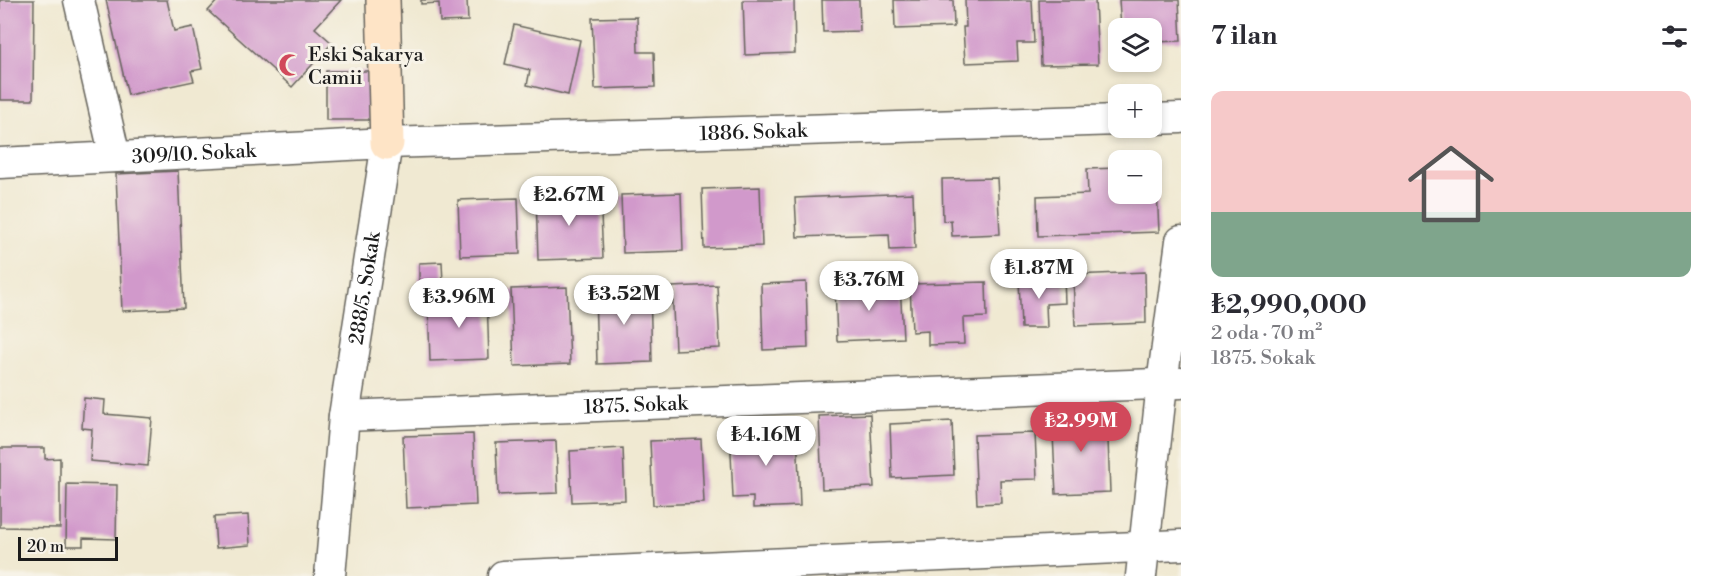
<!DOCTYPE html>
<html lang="tr">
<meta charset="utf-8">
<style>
:root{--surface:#fff;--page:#f7f7f7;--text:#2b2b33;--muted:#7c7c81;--line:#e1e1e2;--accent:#d1495b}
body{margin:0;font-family:"Libre Bodoni",serif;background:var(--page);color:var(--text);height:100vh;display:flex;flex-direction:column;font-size:22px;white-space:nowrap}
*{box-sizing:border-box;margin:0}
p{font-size:20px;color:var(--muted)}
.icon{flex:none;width:33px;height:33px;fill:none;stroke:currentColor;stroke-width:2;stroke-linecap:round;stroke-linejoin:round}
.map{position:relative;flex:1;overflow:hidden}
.sheet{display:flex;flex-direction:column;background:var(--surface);width:540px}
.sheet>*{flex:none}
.tools{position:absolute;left:1108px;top:18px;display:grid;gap:12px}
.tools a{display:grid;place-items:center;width:54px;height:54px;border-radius:12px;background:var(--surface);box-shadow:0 3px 9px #0003;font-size:30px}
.scale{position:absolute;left:18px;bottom:15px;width:100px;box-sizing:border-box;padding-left:6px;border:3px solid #1c1c1c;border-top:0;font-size:16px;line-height:21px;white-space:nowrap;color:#1c1c1c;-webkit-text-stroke:4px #f7f3e8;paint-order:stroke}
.price{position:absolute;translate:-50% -51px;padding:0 14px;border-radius:21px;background:#fff;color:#222;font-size:20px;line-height:39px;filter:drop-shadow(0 2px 3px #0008)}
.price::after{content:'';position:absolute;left:50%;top:36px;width:18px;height:14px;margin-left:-9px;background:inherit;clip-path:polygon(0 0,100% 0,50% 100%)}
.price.current{background:var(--accent);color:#fff}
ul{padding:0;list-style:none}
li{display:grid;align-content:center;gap:12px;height:318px;padding:0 30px}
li+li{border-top:2px solid var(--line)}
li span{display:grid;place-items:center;height:186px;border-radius:12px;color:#555}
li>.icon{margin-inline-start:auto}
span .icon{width:108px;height:108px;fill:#fffc;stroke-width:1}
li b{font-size:26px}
h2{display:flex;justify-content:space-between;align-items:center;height:72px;padding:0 30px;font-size:26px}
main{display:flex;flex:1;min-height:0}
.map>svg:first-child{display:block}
.building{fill:#d199cb}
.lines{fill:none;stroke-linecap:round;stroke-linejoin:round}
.street-casing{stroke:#66645c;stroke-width:33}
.secondary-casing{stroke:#66645c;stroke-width:36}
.street{stroke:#fff;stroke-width:30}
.secondary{stroke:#fee4c6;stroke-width:33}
.labels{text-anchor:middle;stroke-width:6;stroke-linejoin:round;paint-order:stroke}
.poi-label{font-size:20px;fill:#1c1c1c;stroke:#f7f3e8;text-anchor:start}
.street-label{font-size:20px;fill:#1c1c1c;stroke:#f7f3e8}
</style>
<main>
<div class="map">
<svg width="1181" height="576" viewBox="0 0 1181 576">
<rect width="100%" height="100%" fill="#f7f3e8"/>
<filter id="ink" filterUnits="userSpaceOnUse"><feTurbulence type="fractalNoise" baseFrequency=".0167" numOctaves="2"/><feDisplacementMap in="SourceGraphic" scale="12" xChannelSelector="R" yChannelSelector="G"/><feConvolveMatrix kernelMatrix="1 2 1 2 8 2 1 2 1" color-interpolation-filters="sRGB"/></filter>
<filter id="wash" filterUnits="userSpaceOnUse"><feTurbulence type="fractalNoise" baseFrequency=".008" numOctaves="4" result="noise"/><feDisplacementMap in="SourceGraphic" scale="24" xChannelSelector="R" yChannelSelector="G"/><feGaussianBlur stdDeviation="1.35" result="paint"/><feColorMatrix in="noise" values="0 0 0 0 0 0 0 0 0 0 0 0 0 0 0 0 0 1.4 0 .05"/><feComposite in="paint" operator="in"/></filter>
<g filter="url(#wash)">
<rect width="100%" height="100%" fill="#f0e9d2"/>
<g id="blocks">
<g class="building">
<polygon points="0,0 34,0 33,100 0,100"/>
<polygon points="106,0 167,0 174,31 193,27 202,69 191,71 194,81 128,95"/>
<polygon points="218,0 341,0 315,28 332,43 292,87 208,11"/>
<polygon points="421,0 467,0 468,21 440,22 439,3 421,4"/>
<polygon points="743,0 794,0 795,53 745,55"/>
<polygon points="822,0 859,0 860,31 823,32"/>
<polygon points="894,0 953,0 954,27 895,29"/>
<polygon points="965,0 1032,0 1034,43 1017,43 1018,61 965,63 963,27 966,27"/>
<polygon points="1039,0 1095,0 1098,64 1041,65"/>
<polygon points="1119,0 1179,0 1181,41 1152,42 1152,28 1121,28"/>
<polygon points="637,17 638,52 654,52 655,87 595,89 592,18"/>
<polygon points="514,25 580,40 568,95 527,85 530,70 505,64"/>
<rect x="326" y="71" width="46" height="49"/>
<polygon points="1152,167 1156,167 1159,232 1038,236 1037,196 1088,194 1087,169 1119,168 1119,194 1152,194"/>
<polygon points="178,171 184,308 122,311 116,174"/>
<polygon points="997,178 1000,234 952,236 951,220 943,221 942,179"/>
<polygon points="760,187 762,246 704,248 702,189"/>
<polygon points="600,193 603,258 538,260 536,195"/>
<polygon points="681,193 683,251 623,253 621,195"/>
<polygon points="913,193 915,249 890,250 889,234 797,237 795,198"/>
<polygon points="518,198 520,254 460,256 458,200"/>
<polygon points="442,262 443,283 419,284 419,263"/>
<polygon points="1145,272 1146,323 1075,326 1073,275"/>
<polygon points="1064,277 1065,303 1046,304 1047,328 1021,328 1019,279"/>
<polygon points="806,282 808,348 763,350 761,284"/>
<polygon points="986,282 987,317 963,318 964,344 928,345 928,331 912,332 910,284"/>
<polygon points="900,283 903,338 837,341 835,285"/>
<polygon points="717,285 720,348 675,350 672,287"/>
<polygon points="567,287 570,364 514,366 511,289"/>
<polygon points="650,289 652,362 597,364 595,291"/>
<polygon points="487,297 489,359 430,361 428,300"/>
<polygon points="84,398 105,400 104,414 152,418 148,466 90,461 92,429 82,428"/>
<polygon points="1107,413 1110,492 1056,494 1052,415"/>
<polygon points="870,414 874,487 822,489 819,416"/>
<polygon points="952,421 954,475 892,478 890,424"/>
<polygon points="797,428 800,506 753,508 753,497 733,498 730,431"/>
<polygon points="1035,433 1037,479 1000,480 1001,503 977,504 974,435"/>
<polygon points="473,434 476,505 406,508 403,436"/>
<polygon points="701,439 704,503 653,505 650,441"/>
<polygon points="556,441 558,493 498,495 496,443"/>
<polygon points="0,448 45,448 45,459 60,458 60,528 0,527"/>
<polygon points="623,448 625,500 572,502 570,451"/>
<polygon points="67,484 117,485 116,539 83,538 83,546 66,546"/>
<polygon points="248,515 250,545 216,548 214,517"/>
</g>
</g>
</g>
<g filter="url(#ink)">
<use href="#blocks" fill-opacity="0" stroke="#66645c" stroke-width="1.5"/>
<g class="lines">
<g class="street-casing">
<g id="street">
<polyline points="79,0 115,157"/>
<polyline points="1152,119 1181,118"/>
<path id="s1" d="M0,163L387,143L1119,120"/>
<path id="s2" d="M344,416L1181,383"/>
<path id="s3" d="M330,576L344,416L387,143"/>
<polyline points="503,576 1181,545"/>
<polyline points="1141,576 1162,384 1181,241"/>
</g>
</g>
<g class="secondary-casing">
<polyline id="secondary" points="383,0 387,143"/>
</g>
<use href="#street" class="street"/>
<use href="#secondary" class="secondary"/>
</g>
</g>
<defs>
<g id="mosque-bare" transform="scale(1.8)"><path d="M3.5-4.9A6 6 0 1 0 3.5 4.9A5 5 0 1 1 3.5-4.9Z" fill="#d1495b" stroke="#f7f3e8" stroke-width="2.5" paint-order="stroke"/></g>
</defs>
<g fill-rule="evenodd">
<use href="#mosque-bare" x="290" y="65"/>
</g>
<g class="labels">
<g class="poi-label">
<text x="308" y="61">Eski Sakarya<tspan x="308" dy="23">Camii</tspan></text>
</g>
<g class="street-label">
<text dy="7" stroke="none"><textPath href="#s1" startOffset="754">1886. Sokak</textPath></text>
<text dy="7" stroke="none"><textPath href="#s1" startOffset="194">309/10. Sokak</textPath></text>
<text dy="7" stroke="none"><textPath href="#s3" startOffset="290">288/5. Sokak</textPath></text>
<text dy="7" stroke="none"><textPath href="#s2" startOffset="292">1875. Sokak</textPath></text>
</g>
</g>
</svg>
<div class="tools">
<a><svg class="icon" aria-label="layers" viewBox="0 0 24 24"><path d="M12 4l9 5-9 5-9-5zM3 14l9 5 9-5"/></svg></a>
<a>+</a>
<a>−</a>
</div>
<div class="scale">20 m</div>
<b class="price" style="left:569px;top:227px">₺2.67M</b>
<b class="price" style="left:1039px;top:300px">₺1.87M</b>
<b class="price" style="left:869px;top:312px">₺3.76M</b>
<b class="price" style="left:624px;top:326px">₺3.52M</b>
<b class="price" style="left:459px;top:329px">₺3.96M</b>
<b class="price current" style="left:1081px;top:453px">₺2.99M</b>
<b class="price" style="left:766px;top:467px">₺4.16M</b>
</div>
<section class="sheet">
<h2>7 ilan<svg class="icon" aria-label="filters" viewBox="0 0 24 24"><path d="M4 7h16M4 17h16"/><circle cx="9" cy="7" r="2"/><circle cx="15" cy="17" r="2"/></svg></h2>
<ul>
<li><span style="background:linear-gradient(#f6c9c9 65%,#7fa58c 0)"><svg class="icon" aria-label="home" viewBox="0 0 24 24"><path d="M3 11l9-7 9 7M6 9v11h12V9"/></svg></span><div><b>₺2,990,000</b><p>2 oda · 70 m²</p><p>1875. Sokak</p></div></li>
</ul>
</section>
</main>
